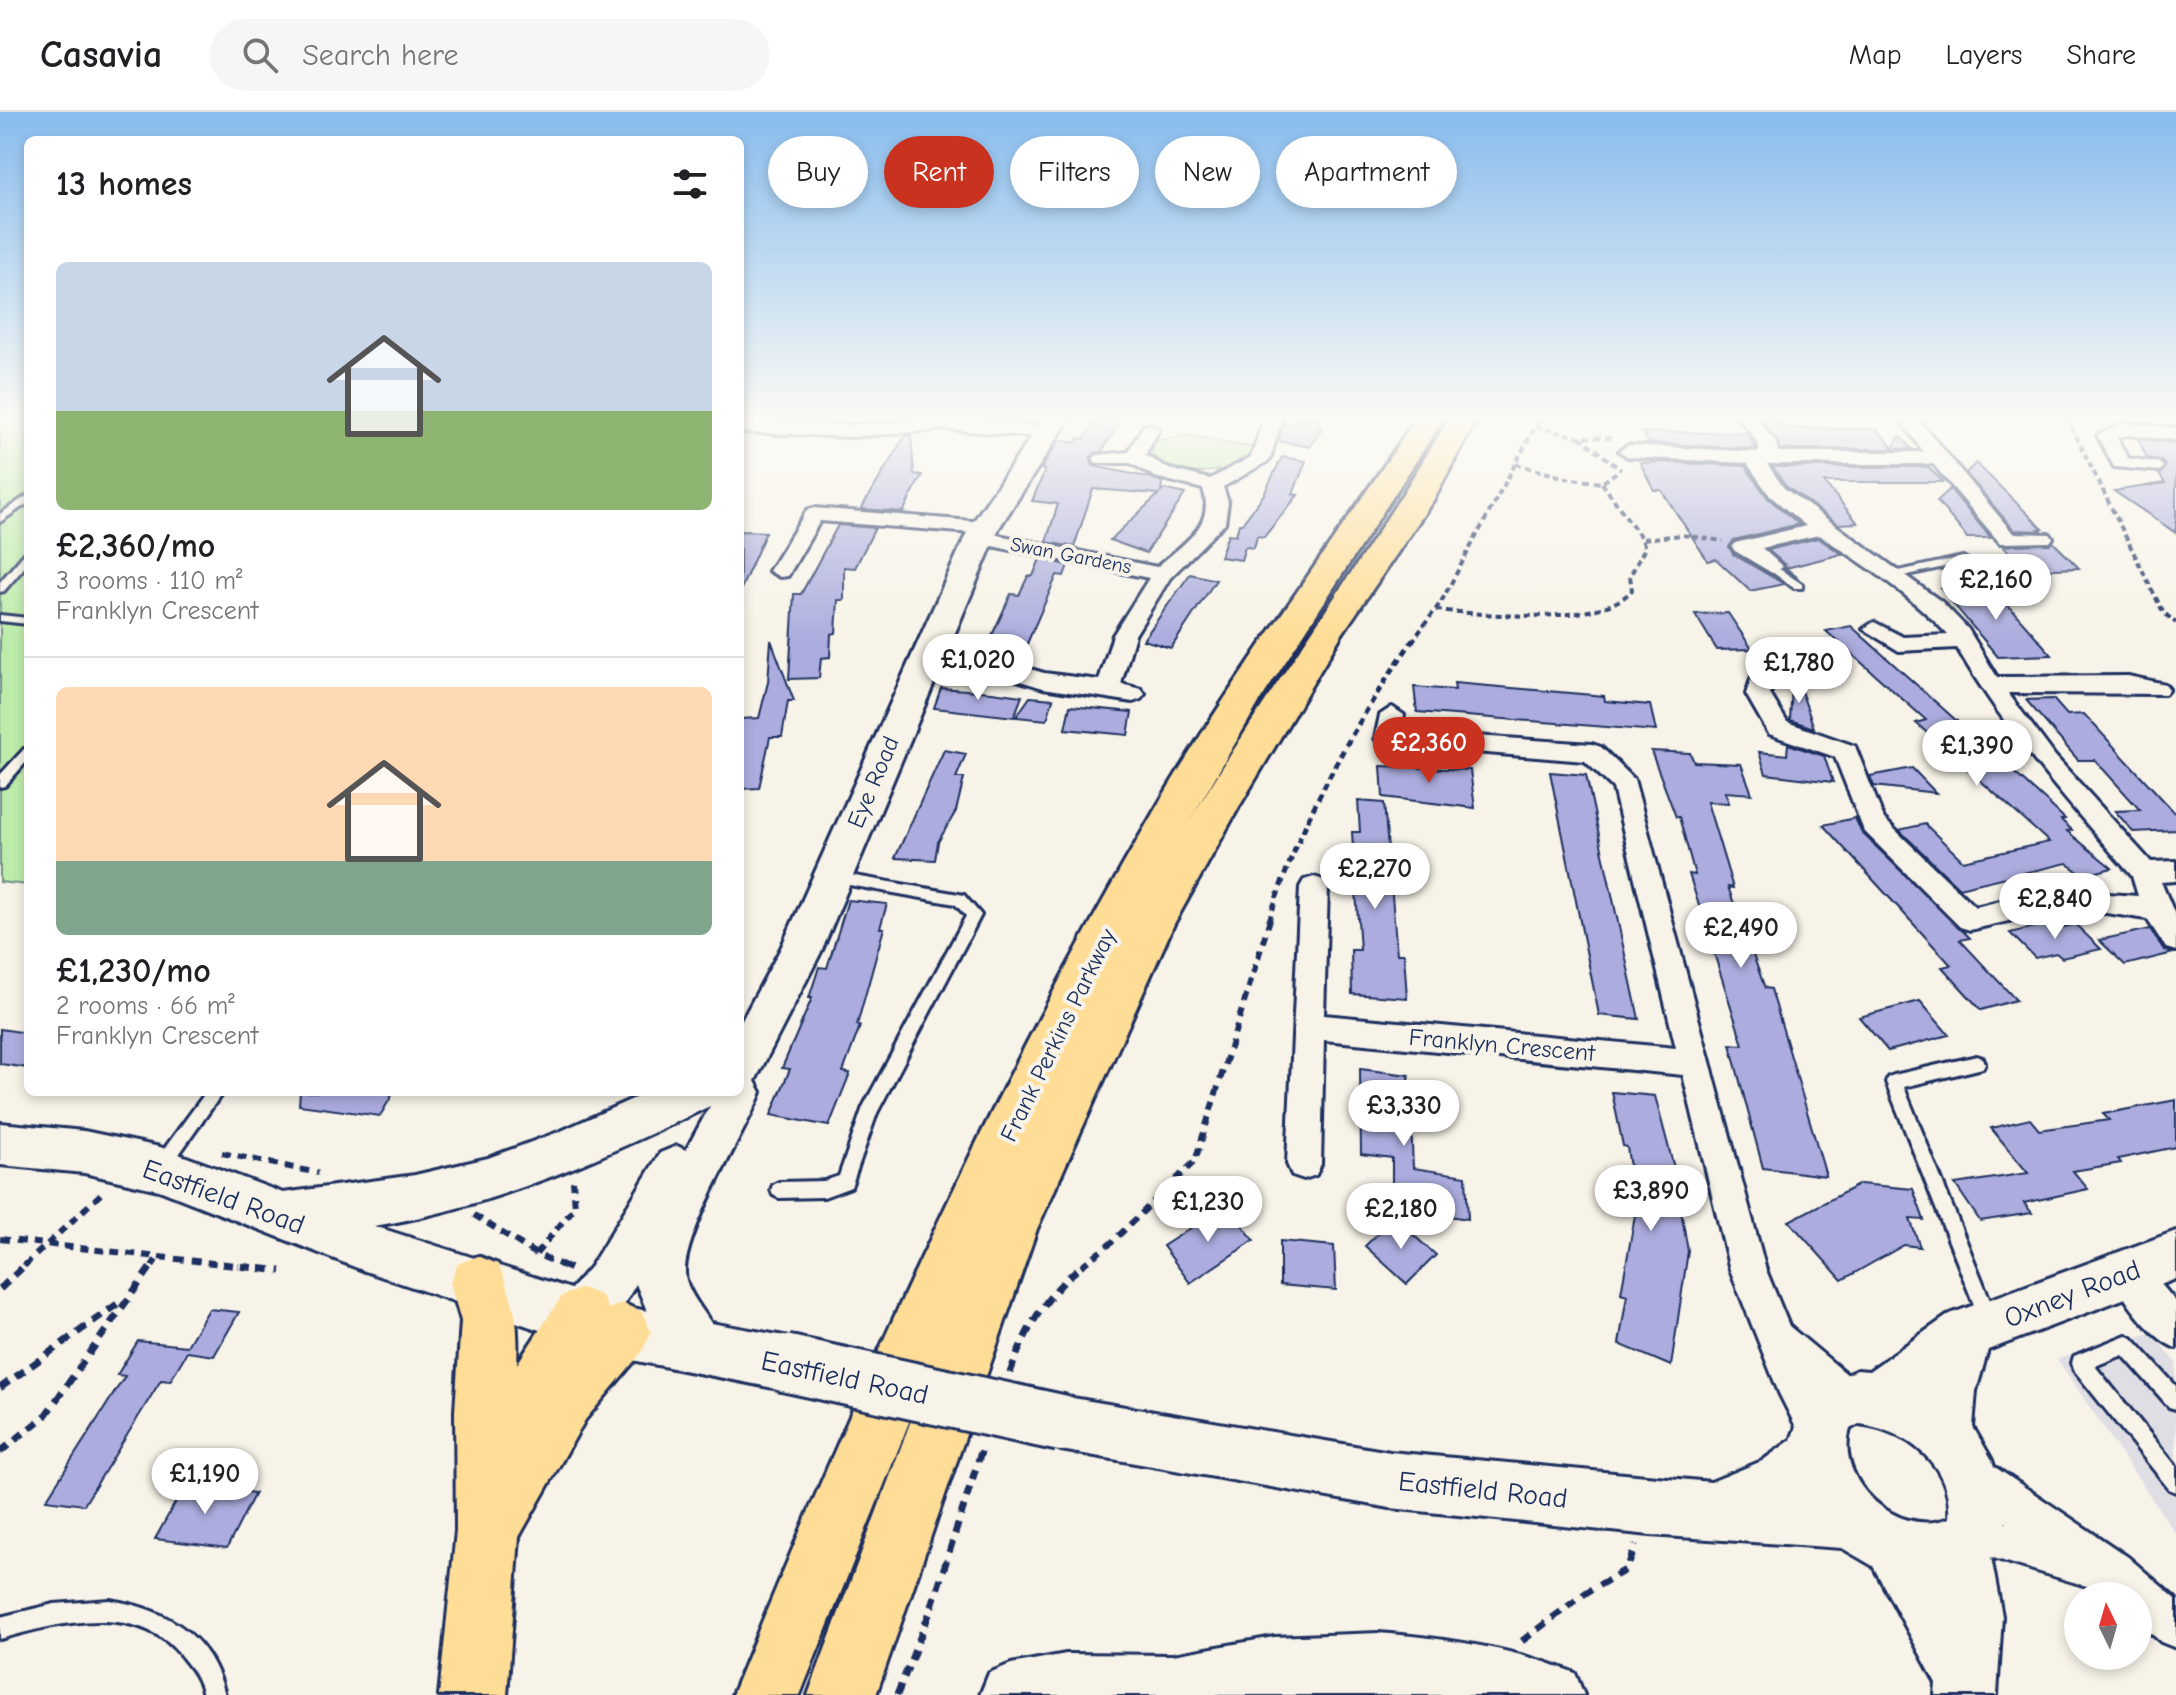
<!DOCTYPE html>
<meta charset="utf-8">
<style>
:root{--surface:#fff;--page:#f6f6f6;--text:#202124;--muted:#757577;--line:#e0e0e0;--accent:#c8321e}
body{margin:0;font-family:"Comic Neue",sans-serif;background:var(--page);color:var(--text);height:100vh;display:flex;flex-direction:column;font-size:30px;white-space:nowrap}
*{box-sizing:border-box;margin:0}
p{font-size:26px;color:var(--muted)}
.icon{flex:none;width:44px;height:44px;fill:none;stroke:currentColor;stroke-width:2;stroke-linecap:round;stroke-linejoin:round}
.map{position:relative;flex:1;overflow:hidden}
.sheet{position:absolute;left:24px;top:24px;width:720px;height:960px;display:flex;flex-direction:column;background:var(--surface);border-radius:12px;box-shadow:0 4px 12px #0003}
.sheet>*{flex:none}
.hud{position:absolute;left:768px;top:24px;width:760px;height:72px;display:flex;gap:16px}
.needle{width:52px;rotate:355deg}
.buttons{position:absolute;left:2064px;top:1470px;display:grid;gap:16px}
.buttons a{display:grid;place-items:center;width:88px;height:88px;border-radius:50%;background:var(--surface);box-shadow:0 4px 12px #0003;font-size:40px}
.price{position:absolute;translate:-50% -68px;padding:0 18px;border-radius:28px;background:#fff;color:#222;font-size:26px;line-height:52px;filter:drop-shadow(0 2px 4px #0008)}
.price::after{content:'';position:absolute;left:50%;top:48px;width:24px;height:18px;margin-left:-12px;background:inherit;clip-path:polygon(0 0,100% 0,50% 100%)}
.price.selected{background:var(--accent);color:#fff}
ul{padding:0;list-style:none}
li{display:grid;align-content:center;gap:16px;height:424px;padding:0 32px}
li+li{border-top:2px solid var(--line)}
li span{display:grid;place-items:center;height:248px;border-radius:12px;color:#555}
li>.icon{margin-inline-start:auto}
span .icon{width:144px;height:144px;fill:#fffc;stroke-width:1}
li b{font-size:34px}
h2{display:flex;justify-content:space-between;align-items:center;height:96px;padding:0 32px;font-size:34px}
.tag{padding:0 28px;border-radius:36px;background:var(--surface);box-shadow:0 4px 12px #0003;font-size:28px;line-height:72px}
.tag.selected{background:var(--accent);color:#fff}
header{display:flex;align-items:center;gap:48px;box-sizing:border-box;height:112px;padding:0 40px;background:var(--surface);border-bottom:2px solid var(--line)}
header strong{font-size:38px}
nav{display:flex;gap:44px;margin-inline-start:auto;font-size:28px}
.search{width:560px;height:72px;background:var(--page);display:flex;align-items:center;gap:20px;box-sizing:border-box;padding:0 28px;border-radius:44px;color:var(--muted);font-size:30px}
.map>svg:first-child{display:block}
.built{fill:#e0dee5}
.green{fill:#bdecaa;stroke:#6c8e84;stroke-width:2}
.building{fill:#acadde;stroke:#1b2f5e;stroke-width:2}
.lines{fill:none;stroke-linecap:round;stroke-linejoin:round}
.lane-casing{stroke:#1b2f5e;stroke-width:6}
.street-casing{stroke:#1b2f5e;stroke-width:6}
.secondary-casing{stroke:#1b2f5e;stroke-width:6}
.highway-casing{stroke:#1b2f5e;stroke-width:6}
.path-far3{stroke:#1b2f5e;stroke-width:4;stroke-dasharray:6 4;stroke-linecap:butt}
.path-far2{stroke:#1b2f5e;stroke-width:5;stroke-dasharray:7 5;stroke-linecap:butt}
.path-far1{stroke:#1b2f5e;stroke-width:6;stroke-dasharray:9 7;stroke-linecap:butt}
.path{stroke:#1b2f5e;stroke-width:7;stroke-dasharray:11 8;stroke-linecap:butt}
.lane{fill:#f7f3e8;fill-rule:evenodd}
.street{fill:#f7f3e8;fill-rule:evenodd}
.secondary{fill:#f7f3e8;fill-rule:evenodd}
.highway{fill:#ffdd96;fill-rule:evenodd}
.secondary-bridge-casing{stroke:#1b2f5e;stroke-width:62;stroke-linecap:butt}
.secondary-bridge{stroke:#f7f3e8;stroke-width:56}
.labels{text-anchor:middle;stroke-width:8;stroke-linejoin:round;paint-order:stroke}
.far-street-label{font-size:20px;fill:#1b2f5e;stroke:#f7f3e8}
.street-label{font-size:24px;fill:#1b2f5e;stroke:#f7f3e8}
.near-street-label{font-size:28px;fill:#1b2f5e;stroke:#f7f3e8}
</style>
<header>
<strong>Casavia</strong>
<div class="search"><svg class="icon" aria-label="search" viewBox="0 0 24 24"><circle cx="10" cy="10" r="6"/><path d="M15 15l6 6"/></svg>Search here</div>
<nav><a>Map</a><a>Layers</a><a>Share</a></nav>
</header>
<div class="map">
<svg width="2176" height="1583" viewBox="0 0 2176 1583">
<rect width="100%" height="100%" fill="#f7f3e8"/>
<filter id="ink" filterUnits="userSpaceOnUse"><feTurbulence type="fractalNoise" baseFrequency=".0125" numOctaves="2"/><feDisplacementMap in="SourceGraphic" scale="16" xChannelSelector="R" yChannelSelector="G"/><feConvolveMatrix kernelMatrix="1 2 1 2 8 2 1 2 1" color-interpolation-filters="sRGB"/></filter>
<g filter="url(#ink)">
<polygon class="built" points="2151,1221 2176,1250 2176,1422 2057,1247"/>
<g class="green">
<polygon points="0,306 28,306 28,773 0,770"/>
<path d="M1187,323L1254,336L1249,347C1219,363 1177,368 1150,341L1156,329Z"/>
</g>
<g class="building">
<polygon points="1097,306 1122,306 1102,339 1091,345 1093,354 1152,366 1162,370 1161,380 1164,377 1185,382 1146,441 1110,428 1159,382 1093,377 1074,435 1046,430 1058,392 1032,389 1045,358 1041,357 1059,328 1075,331 1078,326 1084,327"/>
<polygon points="1297,306 1320,306 1317,315 1322,316 1310,335 1278,329 1284,311 1295,312"/>
<polygon points="1760,306 1778,306 1786,316 1877,317 1893,336 1900,324 1912,337 1780,337"/>
<polygon points="1642,320 1747,321 1756,337 1649,331"/>
<polygon points="911,323 914,362 922,363 903,400 861,397 905,324"/>
<polygon points="2138,327 2176,331 2176,421 2114,379 2165,371 2159,362 2165,353 2160,348 2147,346"/>
<polygon points="1282,345 1306,349 1293,382 1298,383 1264,425 1257,424 1254,436 1245,435 1241,448 1220,445 1228,422 1236,423 1239,412 1242,412 1264,382"/>
<polygon points="1659,350 1745,354 1768,386 1799,412 1734,428 1729,435 1733,442 1784,472 1750,479 1716,447 1708,449 1661,378 1654,378 1640,351"/>
<polygon points="1976,351 2043,417 2039,417 2042,419 2014,418 1966,361"/>
<polygon points="1773,355 1928,355 1943,370 1824,370 1858,411 1838,412 1786,374"/>
<polygon points="1950,377 1991,426 1967,426 1962,419 1937,389"/>
<polygon points="838,413 875,416 855,456 844,455 844,488 838,488 836,521 831,522 830,545 821,546 819,566 789,567 794,482 801,482"/>
<polygon points="740,419 766,420 740,479"/>
<polygon points="1818,426 1842,442 1786,456 1797,465 1785,457 1785,453 1768,438"/>
<polygon points="2053,430 2079,456 2026,458 2003,434"/>
<polygon points="1040,447 1068,453 1064,464 1057,463 1026,534 989,530 1011,482 1019,483 1028,464 1033,464"/>
<polygon points="1190,462 1216,468 1171,536 1143,528"/>
<polygon points="1992,475 2052,543 1998,545 1941,477"/>
<polygon points="1728,501 1752,537 1717,538 1695,502"/>
<polygon points="1851,514 2047,690 2065,707 2061,708 2072,718 2067,719 2112,756 2083,764 2067,751 1959,776 1899,718 1925,712 1963,749 2049,730 1916,611 1926,608 1826,519"/>
<polygon points="771,528 794,589 788,589 782,625 770,625 759,676 740,677 740,607 759,606 768,570"/>
<polygon points="1793,556 1814,616 1790,608"/>
<polygon points="1454,571 1604,584 1605,589 1650,593 1656,619 1417,600 1414,575 1455,578"/>
<polygon points="941,576 992,580 1022,584 1014,605 934,596"/>
<polygon points="1030,585 1053,587 1047,608 1016,605"/>
<polygon points="2053,587 2067,603 2084,602 2176,702 2176,718 2133,720 2115,699 2140,698 2095,648 2078,648 2026,588"/>
<polygon points="1070,594 1132,600 1128,623 1065,617"/>
<polygon points="1788,632 1824,644 1833,670 1766,662 1759,640 1787,643"/>
<polygon points="944,638 966,642 956,666 964,666 956,699 938,730 935,748 895,746"/>
<polygon points="1651,639 1690,641 1694,650 1741,652 1752,682 1725,680 1729,691 1707,690 1733,776 1728,775 1765,876 1771,877 1826,1064 1763,1056 1730,932 1743,933 1689,762 1695,763 1679,705 1676,705"/>
<polygon points="1381,654 1470,658 1475,696 1383,685"/>
<polygon points="1912,656 1936,681 1874,674 1870,664"/>
<polygon points="1550,660 1586,663 1639,907 1599,903"/>
<polygon points="1358,689 1384,691 1397,842 1404,842 1407,886 1352,882 1351,838 1360,838 1352,720 1360,720"/>
<polygon points="1855,706 1862,721 1970,826 1960,828 2016,888 1981,898 1942,855 1951,853 1823,713"/>
<polygon points="848,788 887,792 880,816 884,816 857,913 860,914 843,960 850,961 829,1014 771,1003 790,957 782,956 812,886 809,886 819,855 827,856"/>
<polygon points="2050,811 2056,817 2075,812 2101,837 2062,846 2056,841 2035,846 2010,821"/>
<polygon points="2150,817 2164,838 2173,841 2125,853 2099,828"/>
<polygon points="1920,889 1949,923 1888,939 1859,905"/>
<polygon points="0,917 28,921 28,956 0,952"/>
<polygon points="1360,957 1409,963 1413,1056 1466,1064 1468,1107 1392,1095 1392,1046 1361,1042"/>
<polygon points="300,980 394,980 380,1004 299,993"/>
<polygon points="1612,980 1655,984 1673,1052 1688,1139 1671,1254 1619,1232 1627,1183 1621,1181 1636,1098 1627,1035 1623,1034"/>
<polygon points="2176,988 2176,1035 2118,1047 2121,1051 2073,1059 2088,1077 2024,1091 2032,1101 1980,1109 1955,1072 2028,1061 1991,1016 2030,1007 2039,1018 2109,1008 2103,1002"/>
<polygon points="1860,1072 1913,1077 1924,1108 1910,1107 1920,1135 1904,1133 1842,1168 1789,1109"/>
<polygon points="1226,1093 1254,1128 1190,1171 1163,1134"/>
<polygon points="1394,1106 1436,1143 1407,1172 1365,1134"/>
<polygon points="1280,1129 1334,1134 1336,1178 1280,1173"/>
<polygon points="209,1197 239,1200 214,1244 187,1240 170,1269 161,1268 84,1393 46,1388 125,1264 117,1263 138,1229 187,1234"/>
<polygon points="185,1373 255,1381 227,1436 155,1427"/>
</g>
<g class="lines">
<g class="lane-casing">
<g id="lane">
<polygon points="28,383 28,391 0,410 0,402"/>
<polygon points="28,441 28,451 4,479 0,480 0,470 24,442"/>
<polygon points="1963,445 1968,448 1967,450 1894,466 1889,463 1894,460"/>
<polygon points="1772,452 1802,472 1802,476 1794,476 1768,457 1767,455"/>
<polygon points="0,503 28,506 28,512 0,509"/>
<polygon points="28,636 28,648 5,674 0,675 0,663 24,637"/>
<polygon points="832,760 959,782 964,783 981,803 877,1001 851,1075 824,1085 779,1086 773,1083 771,1078 773,1073 779,1070 824,1069 839,1064 863,995 966,804 955,792 827,769 825,765 827,761"/>
<polygon points="1977,944 1983,946 1985,951 1983,956 1904,975 1998,1208 1995,1214 1989,1217 1983,1214 1980,1208 1886,970 1888,965 1894,963"/>
<polygon points="206,980 223,980 168,1058 162,1061 156,1058 154,1053 156,1048"/>
<polygon points="2126,1223 2132,1226 2176,1274 2176,1297 2169,1295 2123,1243 2095,1254 2176,1354 2176,1380 2169,1377 2074,1258 2072,1251 2074,1244"/>
<path d="M110,1488C167,1497 211,1523 225,1583H203C200,1568 192,1557 182,1545C139,1489 58,1511 0,1527V1505L54,1492Z"/>
</g>
</g>
<g class="street-casing">
<g id="street">
<polygon points="948,306 1045,314 1054,320 1045,326 947,317 851,325 740,320 740,308 851,313"/>
<path d="M1264,306H1282L1270,348L1223,375L1228,390L1225,411L1170,466L1135,523L1121,572L1141,577L1145,582L1141,587L1133,590L1043,576L961,551L957,546L969,539L1044,561L1099,568L1113,523L1149,466L972,430L969,426L973,421L820,409L788,464L780,465L769,459L807,398L814,396L984,410L994,416L988,421L1157,455C1182,432 1216,414 1203,377L1155,365L1131,351H1096L1093,347L1096,343L1128,340L1143,314L1150,312L1159,318L1145,343L1169,357L1210,367L1251,345Z"/>
<path d="M1739,306H1757L1776,331L1778,340H1924L1899,306H1917L2013,421L2050,422L2053,426L2050,430L2000,431L1933,352H1767L1784,376L1942,490L1968,517L1997,565L2128,564L2165,572L2169,577L2165,582L2008,581L2055,644L2151,750L2176,749V769L2161,770L2176,805V839L2166,836L2147,807L2106,801L2047,800L1970,818L1960,815L1864,719L1835,645L1769,622L1746,582L1759,544L1771,537L1783,544L1770,582L1787,610L1855,634L1884,707L1975,795L2047,778L2138,784L2132,764C2068,691 2006,620 1957,536L1899,539L1863,517L1874,510L1903,525L1948,523C1910,482 1865,453 1819,423L1762,436L1783,455L1772,461L1735,439L1732,435L1735,431L1806,414L1770,384L1747,351L1628,345L1619,339L1628,333L1759,340L1758,331Z"/>
<polygon points="2125,311 2176,316 2176,328 2126,323 2117,326 2128,346 2160,351 2163,355 2160,359 2114,355 2097,323"/>
<polygon points="1392,595 1404,603 1401,619 1592,632 1601,635 1634,667 1766,1158 1789,1214 1861,1274 1867,1287 1861,1300 1848,1306 1826,1293 1838,1319 1833,1333 1819,1338 1805,1333 1779,1281 1730,1158 1683,963 1324,928 1321,1052 1316,1063 1304,1067 1292,1063 1287,1052 1300,775 1304,768 1314,765 1324,768 1328,775 1324,903 1676,936 1613,676 1585,649 1378,632 1375,626 1380,603"/>
<path d="M2128,1142L2140,1147L2176,1190V1236C2150,1226 2121,1185 2110,1159L2116,1147Z"/>
<polygon points="1972,1343 1986,1349 2128,1445 2176,1487 2176,1536 2161,1530 2138,1510 2138,1484 2109,1484 2097,1474 2093,1476 1960,1436 1954,1422 1960,1408 1974,1402 2007,1411 1958,1377 1952,1363 1958,1349"/>
</g>
</g>
<g class="secondary-casing">
<g id="secondary">
<path d="M1044,306H1070L999,416L822,838L755,969L761,980C746,1021 676,1131 686,1168C690,1183 703,1198 711,1211L784,1224L803,1232L811,1251L803,1270L784,1278L622,1246L365,1159L159,1078L84,1061L0,1053V1011L84,1019L160,1035L283,1081L415,1063L488,1046L561,1019L648,980H740V912L781,836L969,416ZM710,994L686,1038L677,1034L660,1041L591,1154L571,1177L374,1114C495,1095 601,1046 710,994ZM636,1172L647,1199L623,1194Z"/>
<path d="M2176,1119V1167L1988,1238L1976,1279L1973,1315L1992,1348L2006,1394L2005,1414L1991,1445L2002,1504L1997,1583H1935L1936,1571L1873,1454L1842,1436L1650,1423L1390,1396L1061,1338L1042,1330L1034,1311L1042,1292L1061,1284L1390,1340L1711,1370L1762,1349L1791,1328L1809,1280L1857,1258L1869,1259L1950,1202ZM1859,1312C1907,1318 1953,1353 1949,1406C1898,1427 1834,1369 1850,1317Z"/>
<path d="M1379,1521C1444,1526 1515,1536 1575,1561L1584,1583H980L989,1561L1011,1552L1066,1542L1173,1543L1274,1525Z"/>
</g>
</g>
<g class="highway-casing">
<g id="highway">
<path d="M1416,306H1444L1260,589L1186,715C1269,575 1367,446 1449,306H1477L1434,387L1342,522L1239,695L1174,812L1037,1117L876,1583H808L931,1255L800,1583H732C855,1282 988,982 1153,701C1233,564 1329,438 1416,306Z"/>
<path d="M478,1144L498,1152C515,1191 519,1209 517,1252L562,1184L582,1176L602,1184L608,1197L622,1191L642,1200L651,1220L642,1240L585,1308L519,1425L507,1583H439L456,1419L455,1299L461,1209L450,1171L458,1152Z"/>
</g>
</g>
<g class="path-far3">
<polyline points="2067,306 2163,500 2176,511"/>
<polyline points="1536,315 1579,325 1614,326"/>
<polyline points="1580,325 1621,358"/>
<polyline points="1516,352 1566,366 1602,371 1618,359"/>
<polyline points="1602,371 1642,427 1682,423 1723,429"/>
<path d="M1436,498C1483,502 1600,516 1632,478L1630,464L1645,436L1642,427"/>
<polyline points="1412,530 1441,490 1540,306"/>
</g>
<path class="path-far2" d="M1269,809C1299,711 1354,611 1413,528"/>
<g class="path-far1">
<polyline points="222,1041 318,1061"/>
<polyline points="474,1103 536,1142 564,1154"/>
<polyline points="0,1127 239,1154"/>
<polyline points="536,1142 575,1095 573,1069"/>
<polyline points="24,1154 104,1079"/>
<polyline points="152,1154 156,1148"/>
<polyline points="1081,1154 1110,1132 1195,1049 1270,807"/>
</g>
<g class="path">
<polyline points="222,1152 281,1159"/>
<polyline points="560,1152 573,1158"/>
<polyline points="0,1177 26,1152"/>
<path d="M1010,1261C1025,1218 1047,1180 1084,1152"/>
<polyline points="0,1276 123,1188"/>
<polyline points="0,1340 45,1304 153,1152"/>
<polyline points="1522,1529 1587,1480 1627,1457 1636,1433"/>
<polyline points="897,1583 930,1500 983,1334"/>
</g>
<use href="#lane" class="lane"/>
<use href="#street" class="street"/>
<use href="#secondary" class="secondary"/>
<use href="#highway" class="highway"/>
<g class="secondary-bridge-casing">
<polyline id="secondary-bridge" points="784,1251 1061,1311"/>
</g>
<use href="#secondary-bridge" class="secondary-bridge"/>
</g>
</g>
<linearGradient id="sky" x2="0" y2="1"><stop stop-color="#88bced"/><stop offset="0.58" stop-color="#fbfaf5"/><stop offset="1" stop-color="#fbfaf5" stop-opacity="0"/></linearGradient>
<rect width="2176" height="527" fill="url(#sky)"/>
<g class="labels">
<g class="far-street-label">
<text transform="translate(1071 443) rotate(11)" y="7">Swan Gardens</text>
</g>
<g class="street-label">
<text transform="translate(873 670) rotate(-67)" y="8">Eye Road</text>
<text transform="translate(1058 923) rotate(-64)" y="8">Frank Perkins Parkway</text>
<text transform="translate(1502 933) rotate(5)" y="8">Franklyn Crescent</text>
</g>
<g class="near-street-label">
<text transform="translate(224 1084) rotate(20)" y="10">Eastfield Road</text>
<text transform="translate(2072 1181) rotate(-21)" y="10">Oxney Road</text>
<text transform="translate(845 1265) rotate(12)" y="10">Eastfield Road</text>
<text transform="translate(1483 1377) rotate(6)" y="10">Eastfield Road</text>
</g>
</g>
</svg>
<div class="buttons">
<a><svg class="needle" viewBox="-14 -14 28 28"><path d="M0-13l5 13h-10z" fill="#e53935"/><path d="M0 13l5-13h-10z" fill="#757577"/></svg></a>
</div>
<b class="price" style="left:1996px;top:510px">£2,160</b>
<b class="price" style="left:978px;top:590px">£1,020</b>
<b class="price" style="left:1799px;top:593px">£1,780</b>
<b class="price selected" style="left:1429px;top:673px">£2,360</b>
<b class="price" style="left:1977px;top:676px">£1,390</b>
<b class="price" style="left:1375px;top:799px">£2,270</b>
<b class="price" style="left:2055px;top:829px">£2,840</b>
<b class="price" style="left:1741px;top:858px">£2,490</b>
<b class="price" style="left:1404px;top:1036px">£3,330</b>
<b class="price" style="left:1651px;top:1121px">£3,890</b>
<b class="price" style="left:1208px;top:1132px">£1,230</b>
<b class="price" style="left:1401px;top:1139px">£2,180</b>
<b class="price" style="left:205px;top:1404px">£1,190</b>
<div class="hud">
<a class="tag">Buy</a>
<a class="tag selected">Rent</a>
<a class="tag">Filters</a>
<a class="tag">New</a>
<a class="tag">Apartment</a>
</div>
<section class="sheet">
<h2>13 homes<svg class="icon" aria-label="filters" viewBox="0 0 24 24"><path d="M4 7h16M4 17h16"/><circle cx="9" cy="7" r="2"/><circle cx="15" cy="17" r="2"/></svg></h2>
<ul>
<li><span style="background:linear-gradient(#c9d6e8 60%,#8fb573 0)"><svg class="icon" aria-label="home" viewBox="0 0 24 24"><path d="M3 11l9-7 9 7M6 9v11h12V9"/></svg></span><div><b>£2,360/mo</b><p>3 rooms · 110 m²</p><p>Franklyn Crescent</p></div></li>
<li><span style="background:linear-gradient(#ffd9b3 70%,#7fa58c 0)"><svg class="icon" aria-label="home" viewBox="0 0 24 24"><path d="M3 11l9-7 9 7M6 9v11h12V9"/></svg></span><div><b>£1,230/mo</b><p>2 rooms · 66 m²</p><p>Franklyn Crescent</p></div></li>
</ul>
</section>
</div>
